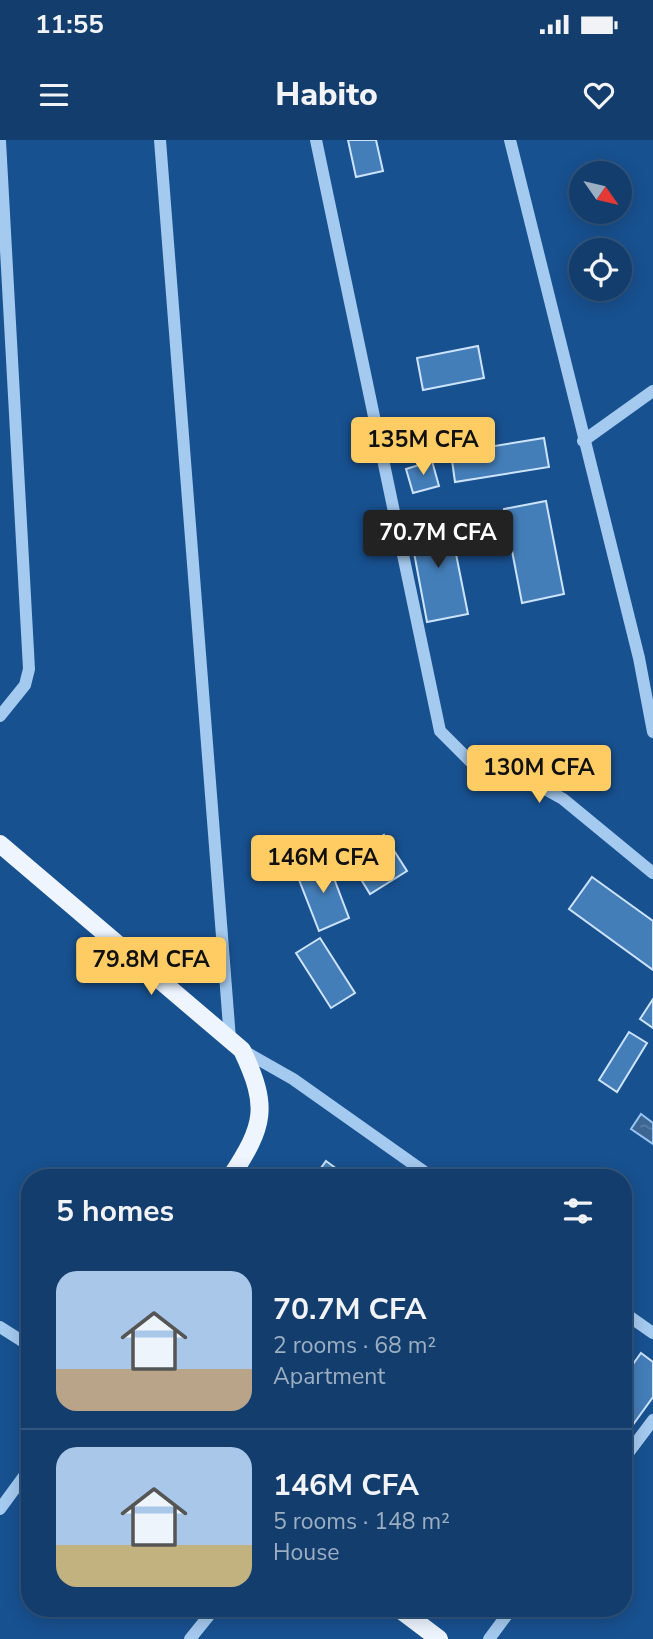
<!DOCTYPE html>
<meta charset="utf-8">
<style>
:root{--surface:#123d6c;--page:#1b4472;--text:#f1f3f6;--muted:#9caec2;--line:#31567f;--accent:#ffcc64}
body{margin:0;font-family:"Nunito Sans",sans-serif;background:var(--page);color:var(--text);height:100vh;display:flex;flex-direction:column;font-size:26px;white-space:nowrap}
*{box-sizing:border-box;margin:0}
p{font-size:23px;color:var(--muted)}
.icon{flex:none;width:38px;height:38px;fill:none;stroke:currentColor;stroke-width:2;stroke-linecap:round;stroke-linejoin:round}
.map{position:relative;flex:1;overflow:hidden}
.panel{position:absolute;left:21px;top:1029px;width:611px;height:448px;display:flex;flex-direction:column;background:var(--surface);border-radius:28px;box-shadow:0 4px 18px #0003,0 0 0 2px var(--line)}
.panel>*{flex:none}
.needle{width:46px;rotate:124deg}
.fabs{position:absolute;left:569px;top:21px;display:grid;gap:14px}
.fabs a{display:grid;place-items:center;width:63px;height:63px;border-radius:50%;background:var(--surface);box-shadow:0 4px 18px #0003,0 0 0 2px var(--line);font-size:35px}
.price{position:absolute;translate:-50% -60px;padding:0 16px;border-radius:7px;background:var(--accent);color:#111;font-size:23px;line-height:46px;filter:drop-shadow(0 2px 4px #0008)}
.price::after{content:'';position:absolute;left:50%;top:42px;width:21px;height:16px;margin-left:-10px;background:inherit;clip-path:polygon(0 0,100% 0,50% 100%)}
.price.active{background:#222;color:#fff}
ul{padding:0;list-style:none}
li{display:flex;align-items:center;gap:21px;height:175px;padding:0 35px}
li+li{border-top:2px solid var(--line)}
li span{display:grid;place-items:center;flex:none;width:196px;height:140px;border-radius:21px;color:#555}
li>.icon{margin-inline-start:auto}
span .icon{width:84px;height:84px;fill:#fffc;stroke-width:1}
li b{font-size:30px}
h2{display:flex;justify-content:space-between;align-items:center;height:84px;padding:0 35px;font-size:30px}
.status{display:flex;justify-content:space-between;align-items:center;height:49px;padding:0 35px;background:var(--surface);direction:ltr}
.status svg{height:19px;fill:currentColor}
header{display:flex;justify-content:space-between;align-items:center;height:91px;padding:0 35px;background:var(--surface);font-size:32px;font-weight:800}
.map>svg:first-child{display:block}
.water{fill:url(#water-ripples);stroke:#98c5f2;stroke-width:2}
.building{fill:#447eb9;stroke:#cce3fb;stroke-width:2}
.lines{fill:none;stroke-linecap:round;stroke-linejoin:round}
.minor{stroke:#a5caef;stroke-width:12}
.major{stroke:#eef5ff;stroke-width:18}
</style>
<div class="status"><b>11:55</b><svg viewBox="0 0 49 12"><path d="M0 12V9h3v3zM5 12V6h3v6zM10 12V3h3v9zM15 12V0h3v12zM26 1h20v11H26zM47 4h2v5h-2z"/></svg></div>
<header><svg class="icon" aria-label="menu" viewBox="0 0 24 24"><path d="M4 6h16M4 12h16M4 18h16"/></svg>Habito<svg class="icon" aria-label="heart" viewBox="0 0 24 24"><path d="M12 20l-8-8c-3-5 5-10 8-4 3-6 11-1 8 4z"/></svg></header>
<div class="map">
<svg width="653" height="1499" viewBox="0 0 653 1499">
<defs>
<pattern id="water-ripples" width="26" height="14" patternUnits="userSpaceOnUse" patternTransform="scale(1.75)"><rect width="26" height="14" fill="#3d6693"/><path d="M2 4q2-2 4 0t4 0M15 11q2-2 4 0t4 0" fill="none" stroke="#5a7da3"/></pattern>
</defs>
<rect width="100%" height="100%" fill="#185190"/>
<polygon class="water" points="641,974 653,983 653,1004 631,989"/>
<g class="building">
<polygon points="348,0 376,0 383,31 356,37"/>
<polygon points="478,206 484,238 423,250 417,218"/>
<polygon points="544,298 549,327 455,342 451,313"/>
<polygon points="432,321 439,346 413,353 406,329"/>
<polygon points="546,361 564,454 522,463 504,369"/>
<polygon points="449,379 468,474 427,482 409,386"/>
<polygon points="384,695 407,731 370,754 348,718"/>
<polygon points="327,720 349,778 319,791 296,732"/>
<polygon points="592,737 653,781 653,830 569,769"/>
<polygon points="320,798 355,853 331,868 296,813"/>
<polygon points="653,859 653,888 640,879"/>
<polygon points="629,892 647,903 617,952 599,940"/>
<polygon points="326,1021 349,1038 314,1038"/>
<polygon points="641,1213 653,1222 653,1257 632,1286 623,1279 623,1238"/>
</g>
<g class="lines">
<g class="minor">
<polyline points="160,0 230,899"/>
<polyline points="316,0 440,591 472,623 497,636 545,649 563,659 653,733"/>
<polyline points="510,0 639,518 653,592"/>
<polyline points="0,1 29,529 25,545 0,576"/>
<polyline points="583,301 653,251"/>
<polyline points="242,910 293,939 433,1038"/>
<polyline points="623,1172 653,1193"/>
<polyline points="0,1187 30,1206"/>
<polyline points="623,1320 653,1280"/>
<polyline points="0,1369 30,1328"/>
<polyline points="190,1499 215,1468"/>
<polyline points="489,1499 512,1468"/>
</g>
<g class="major">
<path d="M0,704L242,910C269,967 265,985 230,1038"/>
<polyline points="398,1468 439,1499"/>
</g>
</g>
</svg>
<div class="fabs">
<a><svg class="needle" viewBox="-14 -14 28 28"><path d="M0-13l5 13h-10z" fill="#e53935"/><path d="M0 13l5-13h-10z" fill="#9caec2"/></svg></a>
<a><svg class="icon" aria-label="locate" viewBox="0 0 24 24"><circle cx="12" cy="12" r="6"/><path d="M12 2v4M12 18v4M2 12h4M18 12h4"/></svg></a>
</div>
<b class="price" style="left:423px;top:337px">135M CFA</b>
<b class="price active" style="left:438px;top:430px">70.7M CFA</b>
<b class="price" style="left:539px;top:665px">130M CFA</b>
<b class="price" style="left:323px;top:755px">146M CFA</b>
<b class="price" style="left:151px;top:857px">79.8M CFA</b>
<section class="panel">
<h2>5 homes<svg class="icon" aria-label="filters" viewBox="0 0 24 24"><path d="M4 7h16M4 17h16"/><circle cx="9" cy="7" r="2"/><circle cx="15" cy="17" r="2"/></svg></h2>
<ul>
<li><span style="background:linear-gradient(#a9c7e8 70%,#b9a48a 0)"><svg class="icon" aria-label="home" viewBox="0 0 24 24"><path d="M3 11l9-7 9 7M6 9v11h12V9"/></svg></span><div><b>70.7M CFA</b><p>2 rooms · 68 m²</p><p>Apartment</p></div></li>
<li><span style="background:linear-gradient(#a9c7e8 70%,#c2b280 0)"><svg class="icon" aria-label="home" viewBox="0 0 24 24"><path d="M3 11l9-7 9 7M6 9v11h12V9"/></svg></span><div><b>146M CFA</b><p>5 rooms · 148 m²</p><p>House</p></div></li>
</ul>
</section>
</div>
